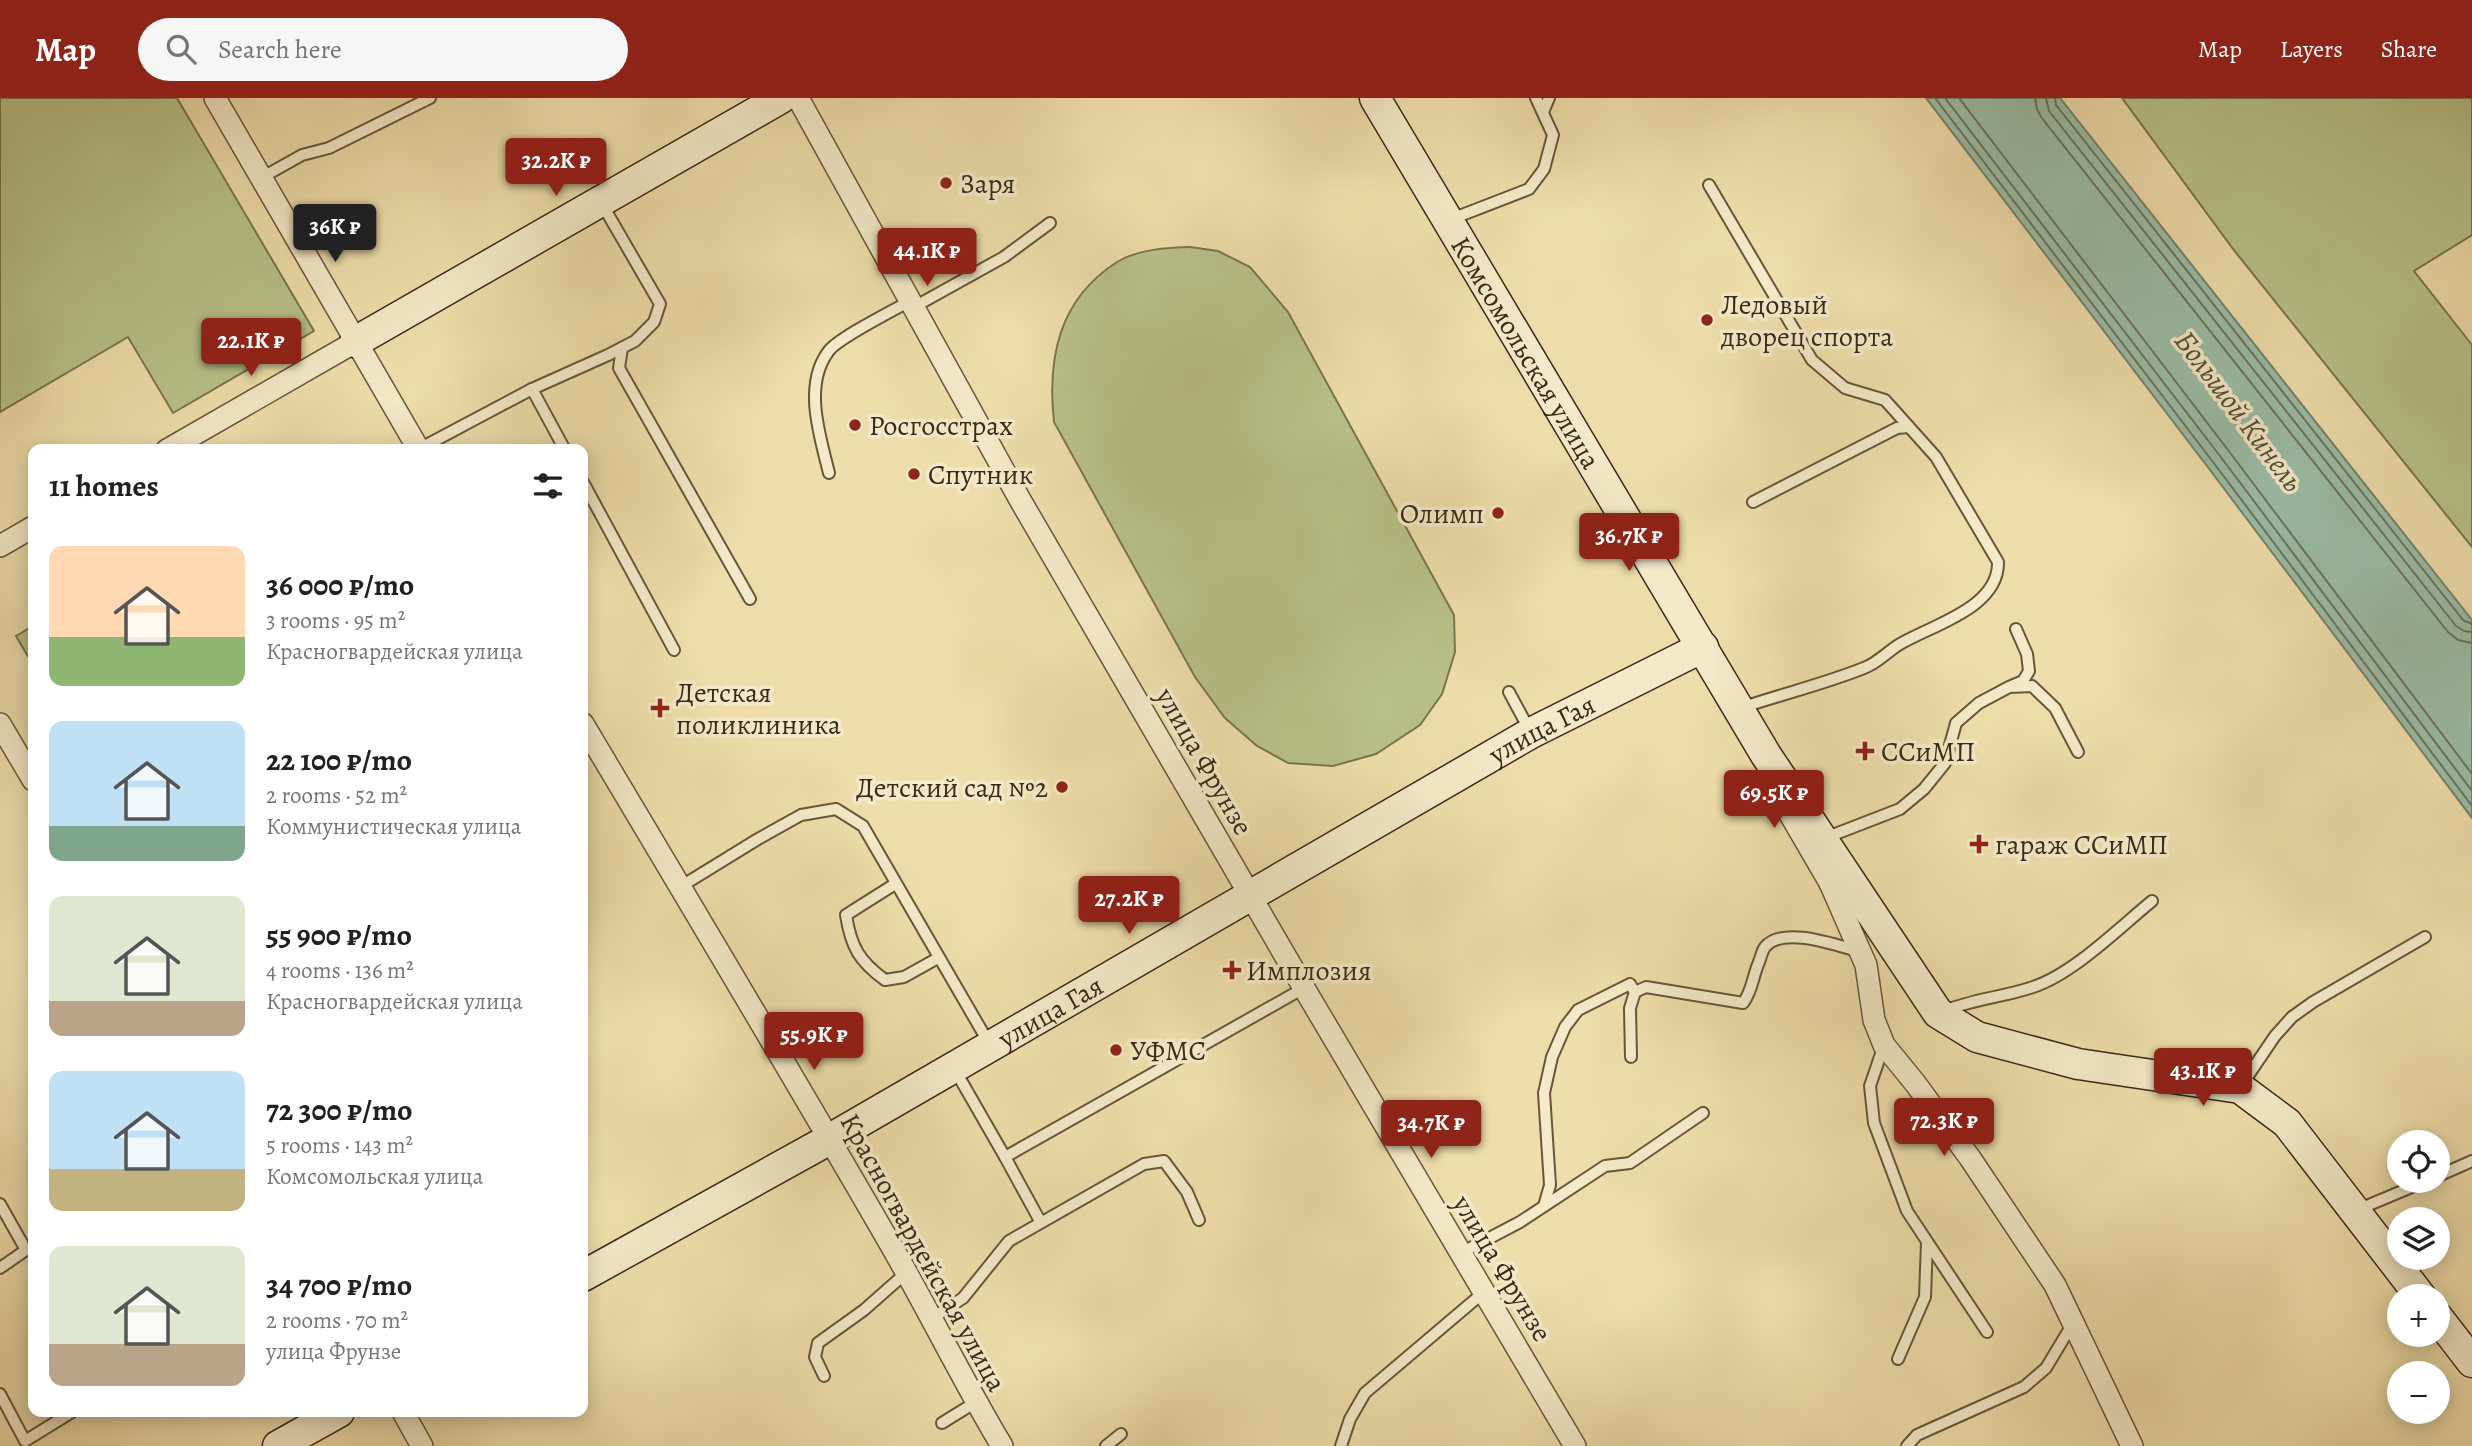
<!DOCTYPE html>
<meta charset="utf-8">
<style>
:root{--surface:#fff;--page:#f6f6f6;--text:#202124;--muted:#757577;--accent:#8f2418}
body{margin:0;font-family:Alegreya,serif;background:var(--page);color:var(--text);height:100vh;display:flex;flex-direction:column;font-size:26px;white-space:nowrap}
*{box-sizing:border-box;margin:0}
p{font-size:23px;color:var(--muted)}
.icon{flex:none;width:38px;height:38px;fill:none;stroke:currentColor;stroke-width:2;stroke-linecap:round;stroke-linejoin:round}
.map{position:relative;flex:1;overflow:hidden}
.sheet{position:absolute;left:28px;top:346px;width:560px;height:973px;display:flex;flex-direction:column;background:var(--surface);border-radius:14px;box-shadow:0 4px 18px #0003}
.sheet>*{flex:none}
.tools{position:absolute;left:2387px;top:1032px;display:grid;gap:14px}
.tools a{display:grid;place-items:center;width:63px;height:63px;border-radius:50%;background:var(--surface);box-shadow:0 4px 18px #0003;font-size:35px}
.price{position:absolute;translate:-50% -60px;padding:0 16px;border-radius:7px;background:var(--accent);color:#fff;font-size:23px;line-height:46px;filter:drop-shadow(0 2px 4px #0008)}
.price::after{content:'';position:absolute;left:50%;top:42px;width:21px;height:16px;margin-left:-10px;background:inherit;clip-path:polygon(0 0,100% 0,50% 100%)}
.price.current{background:#222;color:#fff}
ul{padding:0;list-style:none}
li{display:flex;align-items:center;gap:21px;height:175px;padding:0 21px}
li span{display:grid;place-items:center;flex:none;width:196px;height:140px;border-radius:14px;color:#555}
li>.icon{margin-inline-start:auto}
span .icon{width:84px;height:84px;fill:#fffc;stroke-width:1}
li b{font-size:30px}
h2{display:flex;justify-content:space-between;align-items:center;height:84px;padding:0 21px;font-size:30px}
header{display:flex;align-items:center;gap:42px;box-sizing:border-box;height:98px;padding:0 35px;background:var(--accent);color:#fff}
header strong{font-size:33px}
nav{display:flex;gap:38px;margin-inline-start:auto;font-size:24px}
.search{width:490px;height:63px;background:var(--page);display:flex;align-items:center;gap:18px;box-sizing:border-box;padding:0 24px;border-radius:38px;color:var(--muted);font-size:26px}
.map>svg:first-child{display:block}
.green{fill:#b8c189;stroke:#7a7550;stroke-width:2}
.water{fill:#9abda5;stroke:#74826c;stroke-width:2}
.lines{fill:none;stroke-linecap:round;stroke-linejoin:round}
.shore{stroke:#6b735e;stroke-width:2}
.lane-casing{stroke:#68563b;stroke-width:14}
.street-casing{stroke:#68563b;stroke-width:24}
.secondary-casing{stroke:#3c2916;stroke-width:33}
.lane{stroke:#f4e9c8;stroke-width:10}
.street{stroke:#f4e9c8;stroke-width:21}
.secondary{stroke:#f4e9c8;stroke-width:30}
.poi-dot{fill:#8f2418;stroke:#f4e9c8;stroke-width:2.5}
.labels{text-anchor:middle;stroke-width:7;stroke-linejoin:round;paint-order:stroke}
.poi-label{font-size:28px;fill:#3c2916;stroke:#f4e9c8;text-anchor:start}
.street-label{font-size:28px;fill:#3c2916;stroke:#f4e9c8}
.water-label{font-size:30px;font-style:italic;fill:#544e3a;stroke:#f4e9c8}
</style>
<header>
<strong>Map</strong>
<div class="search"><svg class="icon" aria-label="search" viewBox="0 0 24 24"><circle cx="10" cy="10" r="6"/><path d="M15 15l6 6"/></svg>Search here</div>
<nav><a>Map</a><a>Layers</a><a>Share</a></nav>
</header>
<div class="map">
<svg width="2472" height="1348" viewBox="0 0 2472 1348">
<rect width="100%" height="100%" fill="#eda"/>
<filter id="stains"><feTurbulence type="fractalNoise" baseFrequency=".00286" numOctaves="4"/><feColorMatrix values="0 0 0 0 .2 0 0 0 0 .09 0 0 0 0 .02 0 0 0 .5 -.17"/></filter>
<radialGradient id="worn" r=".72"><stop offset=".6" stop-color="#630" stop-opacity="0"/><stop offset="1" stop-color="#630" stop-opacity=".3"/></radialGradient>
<g class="green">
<polygon points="0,0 177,0 314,233 173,315 128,239 0,314"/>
<polygon points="2122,0 2472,0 2472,137 2414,173 2472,247 2472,449 2233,151"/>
<path d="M1190,149L1218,153L1250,169L1288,214L1454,517L1455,554L1442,596L1420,627L1376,656L1333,668L1288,665L1257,648L1225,620L1195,579L1054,324C1047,260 1059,201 1117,164C1138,151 1167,150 1190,149Z"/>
<polygon points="33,528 33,567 16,538"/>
</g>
<polygon class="water" points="1926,0 2060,0 2472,522 2472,720 2207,368"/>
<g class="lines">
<g class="shore">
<polyline points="1935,0 2213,364 2472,708"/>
<polyline points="1945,0 2220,358 2472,693"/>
<polyline points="1959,0 2228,352 2472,676"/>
<polyline points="2035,0 2037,11 2041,19 2448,534 2458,542 2472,545"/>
<polyline points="2046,0 2049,13 2456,528 2464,533 2472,534"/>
<polyline points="2055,0 2056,7 2463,522 2472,526"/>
</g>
<g class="lane-casing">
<g id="lane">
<polyline points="1543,14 1549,0"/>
<polyline points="261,80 302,57 329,50 430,0"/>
<path d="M1709,87L1812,262L1845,290L1885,302L1936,359L1998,464C1999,510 1932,527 1900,546C1888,553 1878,565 1864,570C1824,586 1782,596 1741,610"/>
<polyline points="1449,122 1529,91 1544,71 1553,37 1536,0"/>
<polyline points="914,209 1004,159 1050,125"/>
<polyline points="622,250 619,270 750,501"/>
<polyline points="532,291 565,352"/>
<polyline points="419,351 532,291 608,257 635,243 654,224 660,206 602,106"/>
<path d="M829,375C820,338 803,288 828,254C836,241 894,212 910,203"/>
<polyline points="583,384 674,552"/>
<polyline points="1753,404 1897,330 1909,329"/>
<polyline points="2011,588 2023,583 2029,573 2027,556 2016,531"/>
<polyline points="1509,594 1530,633"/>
<polyline points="1825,740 1900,711 1924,691 1945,665 1956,625 1979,605 2009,589 2032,588 2055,610 2078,654"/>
<path d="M895,786L846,817C851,849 859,863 885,882L904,879L938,860"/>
<polyline points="680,789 758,741 801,717 836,711 863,728 990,947"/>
<path d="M1944,913C1973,901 2004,899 2033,889C2073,876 2119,830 2152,803"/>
<polyline points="1884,947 1870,988 1874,1025 1907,1113 1987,1234"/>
<path d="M1631,959L1630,910L1635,894L1646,889L1743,905C1752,894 1753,877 1759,864C1761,859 1762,853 1765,849C1783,827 1838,848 1861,854"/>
<polyline points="955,972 1005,1059 1304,890"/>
<polyline points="2241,988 2275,938 2292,919 2313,904 2425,839"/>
<polyline points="1005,1059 1040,1123"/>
<polyline points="2438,1078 2472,1063"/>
<polyline points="0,1106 26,1152 0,1170"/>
<polyline points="1544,1108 1550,1087 1544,995 1552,959 1565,929 1578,912 1630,886 1635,894"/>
<polyline points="2357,1112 2426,1083"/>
<polyline points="1461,1155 1520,1124 1605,1068 1630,1065 1703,1015"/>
<polyline points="931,1221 963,1200 1009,1143 1144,1066 1164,1063 1187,1094 1199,1122"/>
<polyline points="1898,1261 1925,1199 1927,1144"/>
<polyline points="824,1278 815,1259 818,1245 864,1212 907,1174"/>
<polyline points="0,1296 25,1343 72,1314"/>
<polyline points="942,1325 976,1304"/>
<polyline points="1106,1348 1121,1336"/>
<polyline points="1341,1348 1350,1321 1365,1295 1484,1194"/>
<polyline points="1907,1348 1917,1337 2024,1289 2046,1270 2073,1225"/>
</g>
</g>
<g class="street-casing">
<g id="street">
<polyline points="215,0 419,352"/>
<polyline points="798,0 1019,400 1304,890 1575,1348"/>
<polyline points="167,352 355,244"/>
<polyline points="0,448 33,429"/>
<polyline points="0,626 33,682"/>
<path d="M583,626C687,800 791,974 892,1149C930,1215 963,1283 1002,1348"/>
<polyline points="1787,711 1830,785"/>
<polyline points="1834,758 1830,785 1866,867 1874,922 1884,947 1915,985 1970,1060 2055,1187 2132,1348"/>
<polyline points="403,1314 422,1348"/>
</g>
</g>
<g class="secondary-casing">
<g id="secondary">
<path id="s1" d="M1375,0L1766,657L1938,915L1977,939L2078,966L2240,990L2287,1025L2421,1199"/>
<polyline points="355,244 781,0"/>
<path id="s2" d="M583,1178L830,1041L1531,635L1703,549"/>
<polyline points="2438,1220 2472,1264"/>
<polyline points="278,1348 339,1314"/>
</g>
</g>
<use href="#lane" class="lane"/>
<use href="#street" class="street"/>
<use href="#secondary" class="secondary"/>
</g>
<g class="poi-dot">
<circle cx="946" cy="85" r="7"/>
<circle cx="1707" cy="222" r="7"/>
<circle cx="855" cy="327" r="7"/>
<circle cx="914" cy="376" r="7"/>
<circle cx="1498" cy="415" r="7"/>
<path d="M656.5 599.5h7v7h7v7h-7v7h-7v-7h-7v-7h7z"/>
<path d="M1861.5 642.5h7v7h7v7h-7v7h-7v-7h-7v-7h7z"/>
<circle cx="1062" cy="689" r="7"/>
<path d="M1975.5 735.5h7v7h7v7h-7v7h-7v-7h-7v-7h7z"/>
<path d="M1228.5 861.5h7v7h7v7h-7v7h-7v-7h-7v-7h7z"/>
<circle cx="1116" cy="952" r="7"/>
</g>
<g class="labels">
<g class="poi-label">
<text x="960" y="95">Заря</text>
<text x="1721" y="216">Ледовый<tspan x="1721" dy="32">дворец спорта</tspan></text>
<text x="869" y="337">Росгосстрах</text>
<text x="928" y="386">Спутник</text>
<text x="1484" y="425" text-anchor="end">Олимп</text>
<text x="676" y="604">Детская<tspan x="676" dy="32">поликлиника</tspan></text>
<text x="1881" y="663">ССиМП</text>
<text x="1048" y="699" text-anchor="end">Детский сад №2</text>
<text x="1995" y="756">гараж ССиМП</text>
<text x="1246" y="882">Имплозия</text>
<text x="1130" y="962">УФМС</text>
</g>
<g class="street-label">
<text dy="10" stroke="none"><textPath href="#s1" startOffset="296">Комсомольская улица</textPath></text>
<text dy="10" stroke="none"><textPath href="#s2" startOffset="1104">улица Гая</textPath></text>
<text transform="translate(1205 663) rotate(60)" y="10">улица Фрунзе</text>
<text dy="10" stroke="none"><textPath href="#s2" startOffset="537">улица Гая</textPath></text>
<text transform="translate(924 1154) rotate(61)" y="10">Красногвардейская улица</text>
<text transform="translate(1503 1170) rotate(59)" y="10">улица Фрунзе</text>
</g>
<g class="water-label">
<text transform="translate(2239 313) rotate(53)" y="10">Большой Кинель</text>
</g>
</g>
<rect width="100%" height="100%" filter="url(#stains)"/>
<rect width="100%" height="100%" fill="url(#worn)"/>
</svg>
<div class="tools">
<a><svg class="icon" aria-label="locate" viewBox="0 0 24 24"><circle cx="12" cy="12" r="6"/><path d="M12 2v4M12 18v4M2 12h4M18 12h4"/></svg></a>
<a><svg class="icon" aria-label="layers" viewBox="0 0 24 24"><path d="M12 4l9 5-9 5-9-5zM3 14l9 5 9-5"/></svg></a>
<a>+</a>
<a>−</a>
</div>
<b class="price" style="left:556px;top:100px">32.2K ₽</b>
<b class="price current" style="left:335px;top:166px">36K ₽</b>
<b class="price" style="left:927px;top:190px">44.1K ₽</b>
<b class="price" style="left:251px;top:280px">22.1K ₽</b>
<b class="price" style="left:1629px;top:475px">36.7K ₽</b>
<b class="price" style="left:1774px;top:732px">69.5K ₽</b>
<b class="price" style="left:1129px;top:838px">27.2K ₽</b>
<b class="price" style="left:814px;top:974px">55.9K ₽</b>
<b class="price" style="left:2203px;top:1010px">43.1K ₽</b>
<b class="price" style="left:1944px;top:1060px">72.3K ₽</b>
<b class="price" style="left:1431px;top:1062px">34.7K ₽</b>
<section class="sheet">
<h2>11 homes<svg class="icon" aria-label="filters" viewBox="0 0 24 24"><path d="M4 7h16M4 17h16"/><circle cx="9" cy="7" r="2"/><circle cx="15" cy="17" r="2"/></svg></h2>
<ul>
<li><span style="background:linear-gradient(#ffd9b3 65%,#8fb573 0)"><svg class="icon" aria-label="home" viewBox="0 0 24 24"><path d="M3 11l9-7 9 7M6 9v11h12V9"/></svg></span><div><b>36 000 ₽/mo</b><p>3 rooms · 95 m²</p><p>Красногвардейская улица</p></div></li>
<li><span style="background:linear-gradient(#bfe0f5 75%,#7fa58c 0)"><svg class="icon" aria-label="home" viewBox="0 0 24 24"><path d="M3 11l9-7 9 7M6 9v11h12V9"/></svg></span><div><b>22 100 ₽/mo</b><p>2 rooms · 52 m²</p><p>Коммунистическая улица</p></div></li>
<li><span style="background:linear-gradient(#dfe7d0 75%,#b9a48a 0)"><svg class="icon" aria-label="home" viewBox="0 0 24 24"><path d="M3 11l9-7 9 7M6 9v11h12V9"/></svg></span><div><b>55 900 ₽/mo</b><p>4 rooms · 136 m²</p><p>Красногвардейская улица</p></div></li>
<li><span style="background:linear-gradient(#bfe0f5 70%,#c2b280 0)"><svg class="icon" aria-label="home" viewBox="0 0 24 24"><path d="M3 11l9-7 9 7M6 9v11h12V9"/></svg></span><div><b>72 300 ₽/mo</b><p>5 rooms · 143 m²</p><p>Комсомольская улица</p></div></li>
<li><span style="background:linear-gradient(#dfe7d0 70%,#b9a48a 0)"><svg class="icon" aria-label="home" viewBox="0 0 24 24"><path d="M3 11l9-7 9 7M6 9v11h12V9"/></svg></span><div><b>34 700 ₽/mo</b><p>2 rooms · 70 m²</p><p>улица Фрунзе</p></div></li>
</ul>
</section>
</div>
